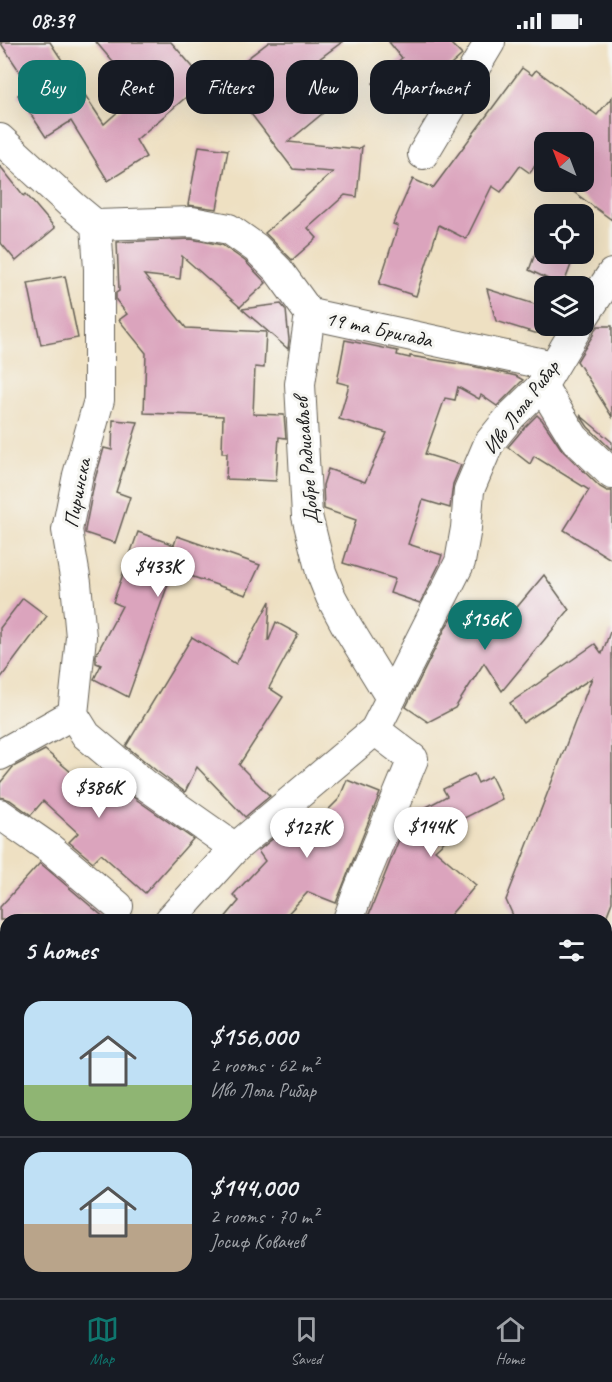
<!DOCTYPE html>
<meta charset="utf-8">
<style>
:root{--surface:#171b24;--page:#20242c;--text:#f1f3f6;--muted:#9ea1a6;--line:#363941;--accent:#0f766e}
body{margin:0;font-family:Caveat,sans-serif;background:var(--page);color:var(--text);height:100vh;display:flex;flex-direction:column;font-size:22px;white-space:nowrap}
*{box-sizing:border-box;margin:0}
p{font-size:20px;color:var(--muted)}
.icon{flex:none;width:33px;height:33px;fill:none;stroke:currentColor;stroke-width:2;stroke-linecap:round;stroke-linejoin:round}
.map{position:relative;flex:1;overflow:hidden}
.sheet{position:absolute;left:0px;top:872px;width:612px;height:386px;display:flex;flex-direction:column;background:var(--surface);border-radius:18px 18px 0 0;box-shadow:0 6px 24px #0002}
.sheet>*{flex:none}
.banner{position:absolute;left:18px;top:18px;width:576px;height:54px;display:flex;gap:12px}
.needle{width:39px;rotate:318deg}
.fabs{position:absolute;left:534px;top:90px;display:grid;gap:12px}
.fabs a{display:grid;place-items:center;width:60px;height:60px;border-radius:12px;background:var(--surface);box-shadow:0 6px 24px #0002;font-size:30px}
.price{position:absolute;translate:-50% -51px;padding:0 14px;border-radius:21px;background:#fff;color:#222;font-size:20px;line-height:39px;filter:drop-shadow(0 2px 3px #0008)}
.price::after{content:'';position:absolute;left:50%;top:36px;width:18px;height:14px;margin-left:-9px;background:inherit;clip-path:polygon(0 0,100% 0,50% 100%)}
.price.active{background:var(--accent);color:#fff}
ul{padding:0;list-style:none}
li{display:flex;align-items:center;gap:18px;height:150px;padding:0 24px}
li+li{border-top:2px solid var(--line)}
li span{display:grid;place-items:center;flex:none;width:168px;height:120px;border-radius:18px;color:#555}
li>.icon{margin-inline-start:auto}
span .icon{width:72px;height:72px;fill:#fffc;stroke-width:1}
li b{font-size:26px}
h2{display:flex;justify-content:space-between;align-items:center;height:72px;padding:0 24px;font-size:26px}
.pill{padding:0 21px;border-radius:18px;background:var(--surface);box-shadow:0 6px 24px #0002;font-size:21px;line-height:54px}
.pill.active{background:var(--accent);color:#fff}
.status{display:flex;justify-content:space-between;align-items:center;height:42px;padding:0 30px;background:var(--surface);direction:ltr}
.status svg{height:16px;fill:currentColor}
.menu{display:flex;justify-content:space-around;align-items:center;height:84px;border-top:2px solid var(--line);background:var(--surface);font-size:16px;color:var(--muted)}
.menu a{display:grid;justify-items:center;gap:3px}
.menu .active{color:var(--accent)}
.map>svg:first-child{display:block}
.building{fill:#dba4bd}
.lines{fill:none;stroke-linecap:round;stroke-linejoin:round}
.minor-casing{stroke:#666156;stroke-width:32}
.minor{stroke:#fff;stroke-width:30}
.labels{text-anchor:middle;stroke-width:6;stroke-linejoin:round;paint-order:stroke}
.street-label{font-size:21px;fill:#1c1c1c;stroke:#f6f6f2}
</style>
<div class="status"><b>08:39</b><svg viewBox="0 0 49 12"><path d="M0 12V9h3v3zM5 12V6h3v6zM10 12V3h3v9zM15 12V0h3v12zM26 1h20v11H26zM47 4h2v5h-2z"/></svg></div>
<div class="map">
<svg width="612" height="1256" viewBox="0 0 612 1256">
<rect width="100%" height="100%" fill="#f6f6f2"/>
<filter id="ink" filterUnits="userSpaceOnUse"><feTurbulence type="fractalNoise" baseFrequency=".0167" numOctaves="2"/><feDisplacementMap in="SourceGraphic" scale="12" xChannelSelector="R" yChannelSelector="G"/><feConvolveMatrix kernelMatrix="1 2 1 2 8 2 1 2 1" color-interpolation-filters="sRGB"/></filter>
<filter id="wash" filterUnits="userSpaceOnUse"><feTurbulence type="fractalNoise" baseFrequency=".008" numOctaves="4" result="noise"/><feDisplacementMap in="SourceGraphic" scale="24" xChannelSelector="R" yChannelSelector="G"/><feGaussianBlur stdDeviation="1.35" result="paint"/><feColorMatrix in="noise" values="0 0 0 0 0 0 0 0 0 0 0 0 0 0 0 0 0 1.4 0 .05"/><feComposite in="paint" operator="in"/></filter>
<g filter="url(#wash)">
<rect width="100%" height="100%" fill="#eee0c2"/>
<g id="blocks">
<g class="building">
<polygon points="0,0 50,0 104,82 139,51 96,0 171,0 205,39 136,98 146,115 108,139 71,79 46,95 18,53 30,45"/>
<polygon points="269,0 342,0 318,18 345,53 288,100 358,107 362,104 357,155 345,153 308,186 317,196 292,218 265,191 333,130 293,127 223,35"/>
<polygon points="389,0 449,0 462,13 431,41 436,46 408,71 395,57 390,61 373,41 402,16"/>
<polygon points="522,26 532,33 536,28 597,73 612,55 612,178 560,140 584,140 584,100 544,100 544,128 536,122 530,131 520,124 501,150 492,144 466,197 439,183 416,254 379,242 398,184 393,182 413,137 433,146"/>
<polygon points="199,104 228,108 217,167 188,163"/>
<polygon points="0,124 24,154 26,152 55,186 16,219 0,200"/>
<polygon points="191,197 222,203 245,219 266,241 240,265 182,214 180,237 144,233 186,286 266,290 264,326 255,325 253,372 284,373 286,396 279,395 276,439 226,437 227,411 222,411 223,374 144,371 146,311 119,278 127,272 116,258 116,251 119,249 117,200"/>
<polygon points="535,212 575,212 563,244 529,228"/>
<polygon points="65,234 78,296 41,303 28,241"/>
<polygon points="487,247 544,265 544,284 547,284 544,291 535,291 496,279"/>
<polygon points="281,262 286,268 289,298 288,307 242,267"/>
<polygon points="598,284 612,284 612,375 577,319 593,293 595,287"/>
<polygon points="345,298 398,309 397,313 410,316 410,314 472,324 516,334 523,338 497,364 481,353 479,357 458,345 455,358 445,356 425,412 461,423 453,442 450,466 423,458 408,502 442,513 439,523 420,561 390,551 395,537 343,521 356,478 324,467 323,443 328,427 365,440 387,391 339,377 349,343 337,340"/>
<polygon points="537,373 542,378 562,408 600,445 607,449 612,449 612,518 564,488 589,448 534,414 530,422 508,405 524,386"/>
<polygon points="580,373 612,400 612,408 588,385"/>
<polygon points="113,378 138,380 116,450 130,455 115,501 85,491 85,488 95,437 104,406 112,408"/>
<polygon points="138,490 174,503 177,494 260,523 246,553 173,528 128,655 94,637 101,623 96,621 96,613 122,564 113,560"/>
<polygon points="544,533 569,568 502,649 484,621 455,666 428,680 406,665 447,583 458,567 497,589"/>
<polygon points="23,556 47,574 0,637 0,586"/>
<polygon points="270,559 268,598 269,598 276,580 298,592 269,646 283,655 239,723 270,754 245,775 197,725 185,750 158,730 126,704 192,595 236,622"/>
<polygon points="610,590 612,590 612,860 605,878 515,878 506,858 592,636 523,681 510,661 595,602 602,612"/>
<polygon points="45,708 98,753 112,737 137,758 193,797 145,851 101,812 93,820 69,800 78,791 43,759 31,773 10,758 0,755 0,741 13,725"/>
<polygon points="474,732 478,741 491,734 502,757 464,776 447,793 447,797 435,808 476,843 446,878 374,878 368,875 408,775 447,754 443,747"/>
<polygon points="347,738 380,751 336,861 308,850 282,878 223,878 239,859 233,853 265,819 258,809 307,768 316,780 339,757"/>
<polygon points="40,821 46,826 107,878 0,878 0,865"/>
</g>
</g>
</g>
<g filter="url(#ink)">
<use href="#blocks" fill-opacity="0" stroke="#666156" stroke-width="1.5"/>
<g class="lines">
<g class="minor-casing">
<g id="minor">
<polyline points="0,97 73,164 96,183 99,227 99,358 78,433 67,488 76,541 81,595 73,672 86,693 147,744 235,806"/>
<polyline points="423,112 490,0"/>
<polyline points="96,183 192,180 229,187 256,206 278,228 310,272 553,324"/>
<polyline points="310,272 300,342 307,474 321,530 331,555 345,581 391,656"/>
<polyline points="584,274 612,232"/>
<polyline points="542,344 574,396 612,432"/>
<polyline points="0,713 73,672"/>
<polyline points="0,772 49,806 118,864"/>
<polyline points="170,878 235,806 375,688 460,520 466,486 469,448 489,401 511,374 542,344 578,284"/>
<polyline points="348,878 359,848 413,717 375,688"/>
<polyline points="606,1008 612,984"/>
<polyline points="0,1090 6,1083"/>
<polyline points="566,1251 567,1256"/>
<polyline points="252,1256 255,1251"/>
<polyline points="286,1256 298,1251"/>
<polyline points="515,1256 518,1251"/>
</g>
</g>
<use href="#minor" class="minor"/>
</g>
</g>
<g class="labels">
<g class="street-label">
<text transform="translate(379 287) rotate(12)" y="7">19 та Бригада</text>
<text transform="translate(521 365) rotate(-53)" y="7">Иво Лола Рибар</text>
<text transform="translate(306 419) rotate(-95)" y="7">Добре Радисављев</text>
<text transform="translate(77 451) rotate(-79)" y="7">Пиринска</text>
</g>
</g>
</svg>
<div class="fabs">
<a><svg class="needle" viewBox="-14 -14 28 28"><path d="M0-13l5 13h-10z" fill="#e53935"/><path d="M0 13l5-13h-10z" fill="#9ea1a6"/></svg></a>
<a><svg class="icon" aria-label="locate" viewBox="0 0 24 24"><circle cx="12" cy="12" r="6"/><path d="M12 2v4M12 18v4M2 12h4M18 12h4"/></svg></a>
<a><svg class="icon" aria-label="layers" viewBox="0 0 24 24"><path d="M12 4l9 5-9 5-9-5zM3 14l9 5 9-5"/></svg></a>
</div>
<b class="price" style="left:158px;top:556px">$433K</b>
<b class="price active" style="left:485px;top:609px">$156K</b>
<b class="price" style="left:99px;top:777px">$386K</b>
<b class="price" style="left:431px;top:816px">$144K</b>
<b class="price" style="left:307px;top:817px">$127K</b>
<div class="banner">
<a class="pill active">Buy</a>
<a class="pill">Rent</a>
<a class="pill">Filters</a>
<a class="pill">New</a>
<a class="pill">Apartment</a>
</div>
<section class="sheet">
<h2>5 homes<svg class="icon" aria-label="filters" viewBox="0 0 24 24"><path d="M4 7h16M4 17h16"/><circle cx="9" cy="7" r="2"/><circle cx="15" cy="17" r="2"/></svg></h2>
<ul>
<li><span style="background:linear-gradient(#bfe0f5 70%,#8fb573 0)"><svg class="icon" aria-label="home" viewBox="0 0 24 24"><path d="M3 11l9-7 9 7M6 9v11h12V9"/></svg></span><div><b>$156,000</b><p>2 rooms · 62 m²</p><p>Иво Лола Рибар</p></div></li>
<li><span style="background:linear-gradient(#bfe0f5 60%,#b9a48a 0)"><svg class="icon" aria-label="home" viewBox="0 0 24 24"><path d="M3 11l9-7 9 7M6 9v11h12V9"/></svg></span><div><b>$144,000</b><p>2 rooms · 70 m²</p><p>Јосиф Ковачев</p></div></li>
</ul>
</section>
</div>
<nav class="menu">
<a class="active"><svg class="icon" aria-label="map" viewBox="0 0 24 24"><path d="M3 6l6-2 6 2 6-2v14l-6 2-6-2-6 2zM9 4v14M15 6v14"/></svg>Map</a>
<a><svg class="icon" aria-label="saved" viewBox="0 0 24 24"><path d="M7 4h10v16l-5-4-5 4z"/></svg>Saved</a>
<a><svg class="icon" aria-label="home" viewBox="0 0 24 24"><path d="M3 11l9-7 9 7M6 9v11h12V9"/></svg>Home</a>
</nav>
